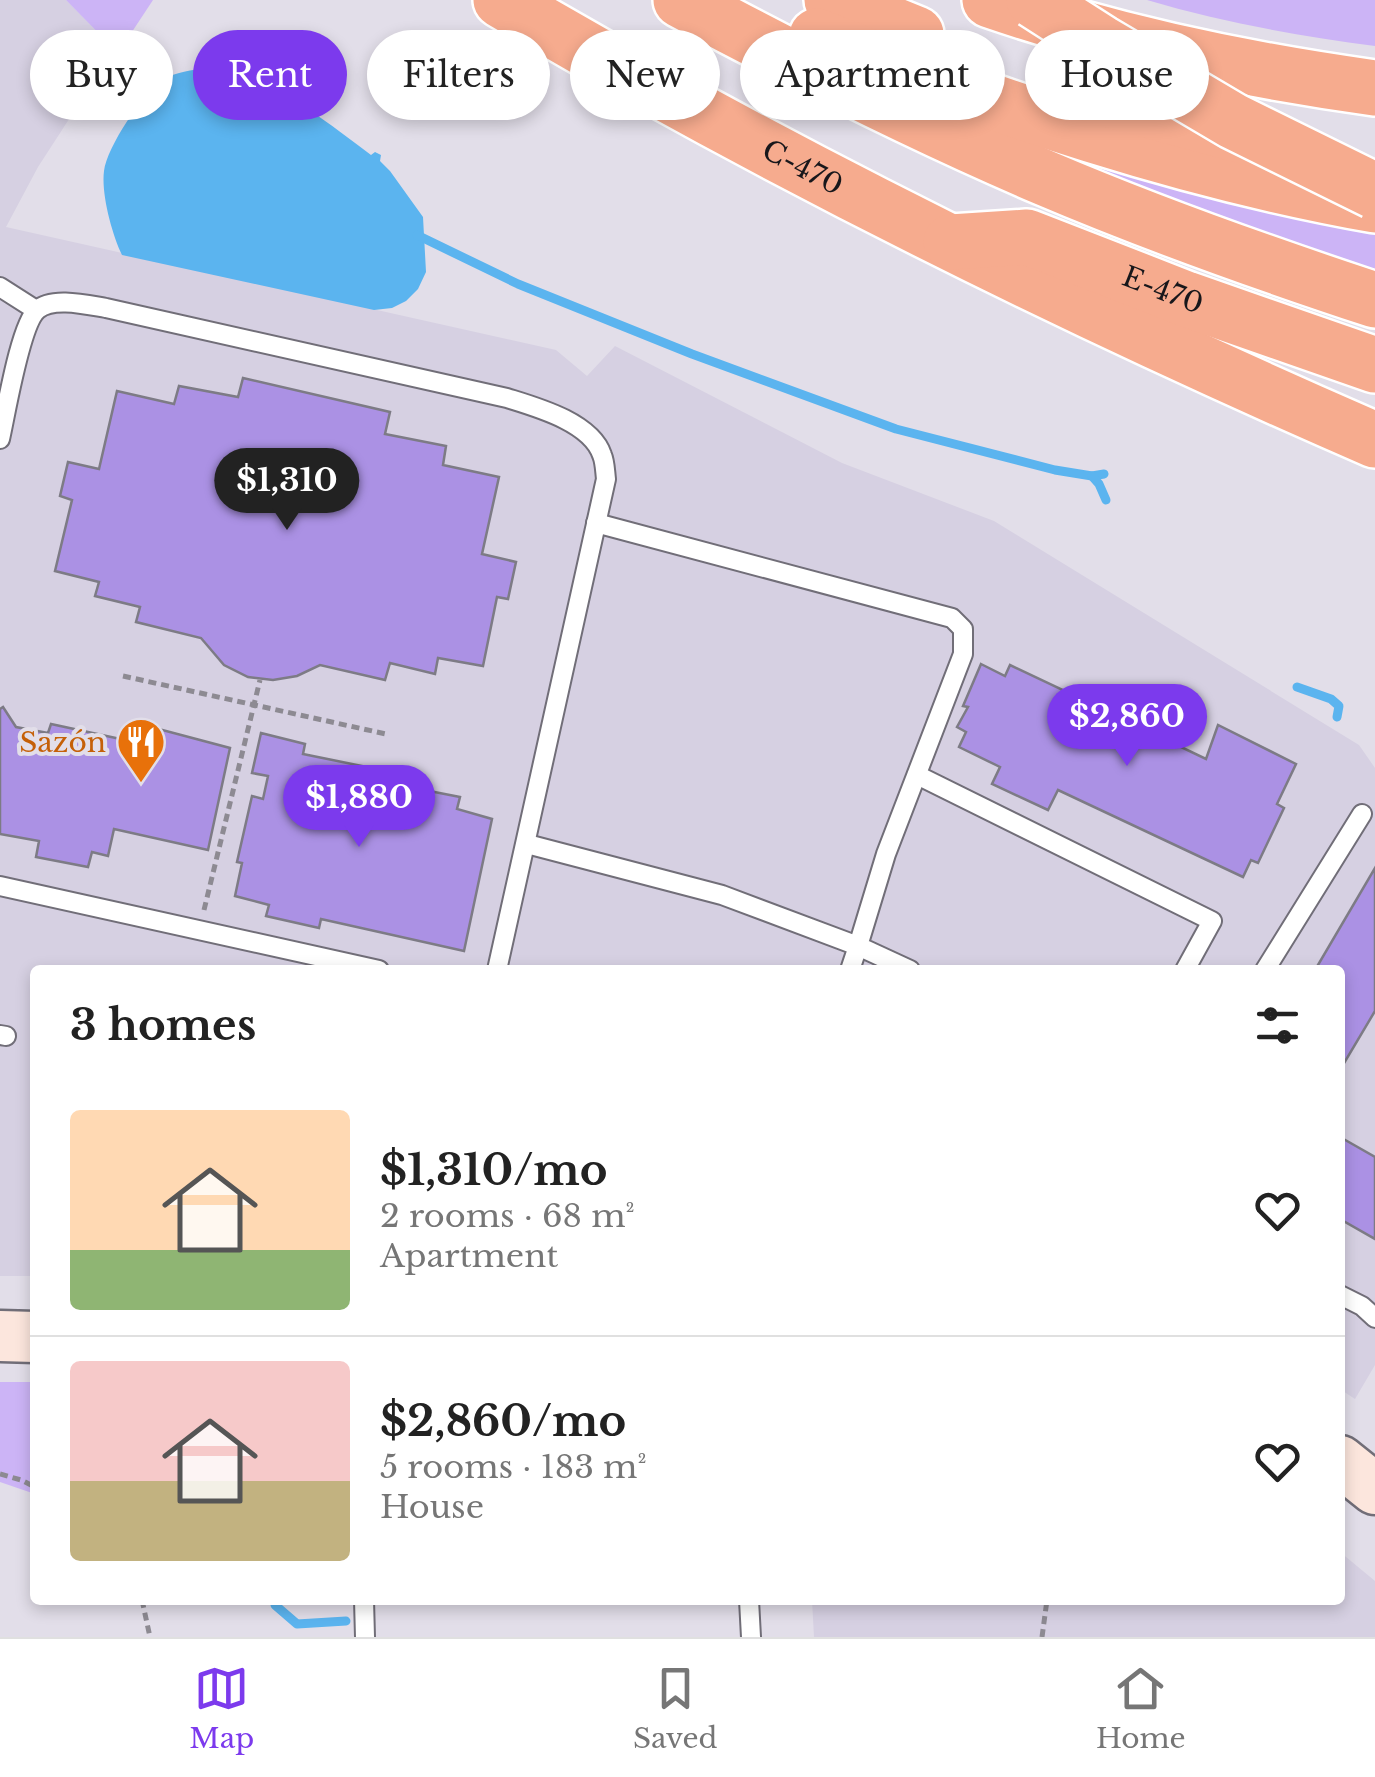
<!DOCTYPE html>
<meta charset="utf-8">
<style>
:root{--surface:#fff;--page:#f2f2f2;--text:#222;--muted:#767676;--line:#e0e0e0;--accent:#7c3aed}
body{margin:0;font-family:"Libre Baskerville",serif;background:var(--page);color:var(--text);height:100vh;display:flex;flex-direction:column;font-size:38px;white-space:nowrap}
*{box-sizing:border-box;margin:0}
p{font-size:32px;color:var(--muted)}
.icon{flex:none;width:55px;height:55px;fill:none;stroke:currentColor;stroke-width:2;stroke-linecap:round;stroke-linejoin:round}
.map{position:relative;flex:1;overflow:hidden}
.side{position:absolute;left:30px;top:965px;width:1315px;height:640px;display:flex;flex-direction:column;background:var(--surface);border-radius:10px;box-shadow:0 5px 15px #0003}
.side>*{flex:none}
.banner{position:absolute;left:30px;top:30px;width:1315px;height:90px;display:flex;gap:20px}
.price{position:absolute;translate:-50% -85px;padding:0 22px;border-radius:35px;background:var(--accent);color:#fff;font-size:32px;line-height:65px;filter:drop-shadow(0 2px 5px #0008)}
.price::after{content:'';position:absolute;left:50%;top:60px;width:30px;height:22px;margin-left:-15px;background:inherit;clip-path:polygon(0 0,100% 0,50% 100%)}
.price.selected{background:#222;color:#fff}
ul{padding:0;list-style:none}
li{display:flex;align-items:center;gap:30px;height:250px;padding:0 40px}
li+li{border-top:2px solid var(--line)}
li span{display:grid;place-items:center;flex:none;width:280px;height:200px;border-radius:10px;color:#555}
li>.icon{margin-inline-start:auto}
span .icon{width:120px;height:120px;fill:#fffc;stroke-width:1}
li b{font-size:42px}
h2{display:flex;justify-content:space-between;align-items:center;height:120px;padding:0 40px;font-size:42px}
.pill{padding:0 35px;border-radius:45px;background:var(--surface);box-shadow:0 5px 15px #0003;font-size:35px;line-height:90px}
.pill.selected{background:var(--accent);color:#fff}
.tabs{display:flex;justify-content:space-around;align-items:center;height:140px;border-top:2px solid var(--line);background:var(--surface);font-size:28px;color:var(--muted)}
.tabs a{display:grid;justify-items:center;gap:5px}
.tabs .selected{color:var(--accent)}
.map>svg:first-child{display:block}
.built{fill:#d6d0e2}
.green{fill:#ccb4f6}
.water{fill:#5bb4ef}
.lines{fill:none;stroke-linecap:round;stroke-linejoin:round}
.stream{stroke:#5bb4ef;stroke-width:9}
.building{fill:#ab91e4;stroke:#7d7b85;stroke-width:2.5}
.service-casing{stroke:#716e78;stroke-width:22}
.secondary-casing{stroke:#716e78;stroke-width:55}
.motorway-casing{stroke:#fff;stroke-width:60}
.path{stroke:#8d8a92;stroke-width:5;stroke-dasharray:8 5;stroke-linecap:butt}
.service{stroke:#fff;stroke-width:18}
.secondary{stroke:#fce6dd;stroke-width:50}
.motorway{stroke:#f6ab8e;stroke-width:55}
.motorway-bridge-casing{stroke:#fff;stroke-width:60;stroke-linecap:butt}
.motorway-bridge{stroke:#f6ab8e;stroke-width:55}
.labels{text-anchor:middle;stroke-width:8;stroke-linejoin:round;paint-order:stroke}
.street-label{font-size:28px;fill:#18171b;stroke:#e2dee9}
.food-label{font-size:28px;fill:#c56008;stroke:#e2dee9;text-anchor:end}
</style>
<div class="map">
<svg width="1375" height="1637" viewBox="0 0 1375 1637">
<rect width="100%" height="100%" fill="#e2dee9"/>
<g class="built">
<polygon points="0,0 66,0 118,53 90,91 84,96 38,167 6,227 556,350 587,376 615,346 842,463 994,521 1359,745 1375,768 1375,1365 1355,1399 1340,1389 1340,970 35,970 35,1276 0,1276"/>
<polygon points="1340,1552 1375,1581 1375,1637 814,1637 812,1600 1340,1600"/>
</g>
<g class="green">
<polygon points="66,0 153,0 118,53"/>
<path d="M1147,0H1375V46C1298,36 1221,22 1147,0Z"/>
<polygon points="1056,142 1375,223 1375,276 1049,155"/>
<polygon points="0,1382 35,1382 35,1494 0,1482"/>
</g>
<path class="water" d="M207,68C215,69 224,68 231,70C272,79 337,129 371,155L375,152L381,155L380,161L390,171L423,217L426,272L418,289L406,301L392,308L374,310L122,255C112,234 101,194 104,171C107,147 143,93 162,80C175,72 193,70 207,68Z"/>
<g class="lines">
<g class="stream">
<polyline points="417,235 518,284 692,354 896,429 1055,470 1092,476 1104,474"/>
<polyline points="1092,476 1099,484 1106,500"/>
<polyline points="1297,687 1331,699 1339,706 1337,717"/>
<polyline points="275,1605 297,1624 346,1621"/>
</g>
</g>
<g class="building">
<polygon points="243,378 390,412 385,434 446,446 443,465 499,477 482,554 516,562 508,599 497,597 483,666 438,658 435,674 390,663 385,680 320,665 297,676 273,680 248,677 224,665 201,638 136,622 140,607 95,596 99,582 55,571 72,500 60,496 68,462 99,469 117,391 174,404 179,386 238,397"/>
<polygon points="981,664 1005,676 1010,665 1063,690 1058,702 1106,724 1110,713 1206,759 1218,725 1296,764 1277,804 1284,808 1258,863 1251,860 1243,877 1058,790 1048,810 992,784 1000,767 959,747 966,732 957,727 968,707 963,706"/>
<polygon points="3,707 16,727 48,733 51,724 125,740 128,726 154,732 155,728 230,748 208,850 114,829 108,856 92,852 88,867 36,857 39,841 0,834 0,709"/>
<polygon points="261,733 305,744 303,754 362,766 363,778 460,797 457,809 492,819 464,951 321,919 319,928 266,916 269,905 235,896 242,863 237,862 252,796 263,799 268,776 252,773"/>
<polygon points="1375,868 1375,1011 1340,1070 1340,970 1315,970"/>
<polygon points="1340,1137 1375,1157 1375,1239 1340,1219"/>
</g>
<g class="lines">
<g class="service-casing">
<g id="service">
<polyline points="0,287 36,310"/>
<path d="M0,439C6,413 20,325 37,310C52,296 88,305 106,308L507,398C536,407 591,422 602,455C605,462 605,471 606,479L497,970"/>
<polyline points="596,523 952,618 963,629 963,654 886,854 858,946 910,970"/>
<polyline points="917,775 1212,921 1185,970"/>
<polyline points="527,844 722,895 858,946 850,970"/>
<polyline points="0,886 379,970"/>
<polyline points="1265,970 1362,814"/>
<polyline points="0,1035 6,1036"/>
<polyline points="1340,1295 1362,1306 1375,1318"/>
<polyline points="364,1600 365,1637"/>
<polyline points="749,1600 751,1637"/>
</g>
</g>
<g class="secondary-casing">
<g id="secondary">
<polyline points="0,1336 35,1337"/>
<polyline points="1340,1461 1375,1489"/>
</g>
</g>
<g class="motorway-casing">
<g id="motorway">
<path id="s1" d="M501,0C782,165 1076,310 1375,440"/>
<path d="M681,0C800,64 921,125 1045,178C1153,224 1263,263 1375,300"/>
<polyline points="832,0 916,34"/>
<path d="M990,0C1115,43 1245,70 1375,88"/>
<path d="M817,36C998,108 1183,171 1375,205"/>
<polyline points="1077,91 1250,138"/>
<path id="s2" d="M951,242L1027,237L1186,299L1375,365"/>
</g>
</g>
<g class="path">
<polyline points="123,676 386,734"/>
<polyline points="204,910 260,680"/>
<polyline points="0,1474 21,1480 35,1487"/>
<polyline points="142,1600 150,1637"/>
<polyline points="1042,1637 1047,1600"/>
</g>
<use href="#service" class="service"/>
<use href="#secondary" class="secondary"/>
<use href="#motorway" class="motorway"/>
<g class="motorway-bridge-casing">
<polyline id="motorway-bridge" points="1034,0 1101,43 1233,121 1375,191"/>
</g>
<use href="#motorway-bridge" class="motorway-bridge"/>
</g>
<defs>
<g id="restaurant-pin" transform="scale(2.5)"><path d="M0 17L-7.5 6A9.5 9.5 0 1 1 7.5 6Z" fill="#e8710a" stroke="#e2dee9"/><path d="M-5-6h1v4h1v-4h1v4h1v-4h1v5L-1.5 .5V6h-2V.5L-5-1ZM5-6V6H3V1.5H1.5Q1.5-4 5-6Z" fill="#fff"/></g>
</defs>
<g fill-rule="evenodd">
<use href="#restaurant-pin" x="141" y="742"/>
</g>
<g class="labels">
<g class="street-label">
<text dy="10" stroke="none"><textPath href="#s1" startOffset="345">C-470</textPath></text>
<text dy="10" stroke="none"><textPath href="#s2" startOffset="222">E-470</textPath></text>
</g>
<g class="food-label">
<text x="106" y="752">Sazón</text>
</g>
</g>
</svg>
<b class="price selected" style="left:287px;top:533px">$1,310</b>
<b class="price" style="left:1127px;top:769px">$2,860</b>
<b class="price" style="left:359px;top:850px">$1,880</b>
<div class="banner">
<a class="pill">Buy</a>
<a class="pill selected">Rent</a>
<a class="pill">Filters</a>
<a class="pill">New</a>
<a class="pill">Apartment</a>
<a class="pill">House</a>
</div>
<section class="side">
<h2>3 homes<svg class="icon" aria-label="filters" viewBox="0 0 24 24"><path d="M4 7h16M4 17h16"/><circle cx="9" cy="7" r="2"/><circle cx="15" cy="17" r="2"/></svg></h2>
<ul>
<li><span style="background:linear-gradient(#ffd9b3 70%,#8fb573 0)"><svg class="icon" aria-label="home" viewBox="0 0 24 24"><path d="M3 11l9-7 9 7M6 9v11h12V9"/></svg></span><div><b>$1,310/mo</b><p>2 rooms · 68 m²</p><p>Apartment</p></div><svg class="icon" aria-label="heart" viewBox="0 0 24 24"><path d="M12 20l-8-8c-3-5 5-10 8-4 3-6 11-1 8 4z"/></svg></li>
<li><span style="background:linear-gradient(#f6c9c9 60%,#c2b280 0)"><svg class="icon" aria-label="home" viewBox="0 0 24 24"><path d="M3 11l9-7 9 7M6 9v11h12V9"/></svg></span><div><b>$2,860/mo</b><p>5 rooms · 183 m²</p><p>House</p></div><svg class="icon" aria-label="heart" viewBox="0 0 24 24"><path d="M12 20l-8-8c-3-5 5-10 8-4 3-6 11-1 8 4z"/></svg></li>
</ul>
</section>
</div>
<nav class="tabs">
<a class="selected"><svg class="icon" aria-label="map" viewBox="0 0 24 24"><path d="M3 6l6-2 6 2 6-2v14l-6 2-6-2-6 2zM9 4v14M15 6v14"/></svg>Map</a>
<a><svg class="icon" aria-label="saved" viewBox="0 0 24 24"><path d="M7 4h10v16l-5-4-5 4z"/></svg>Saved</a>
<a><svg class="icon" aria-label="home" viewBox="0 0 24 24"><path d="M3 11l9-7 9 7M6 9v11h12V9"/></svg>Home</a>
</nav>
